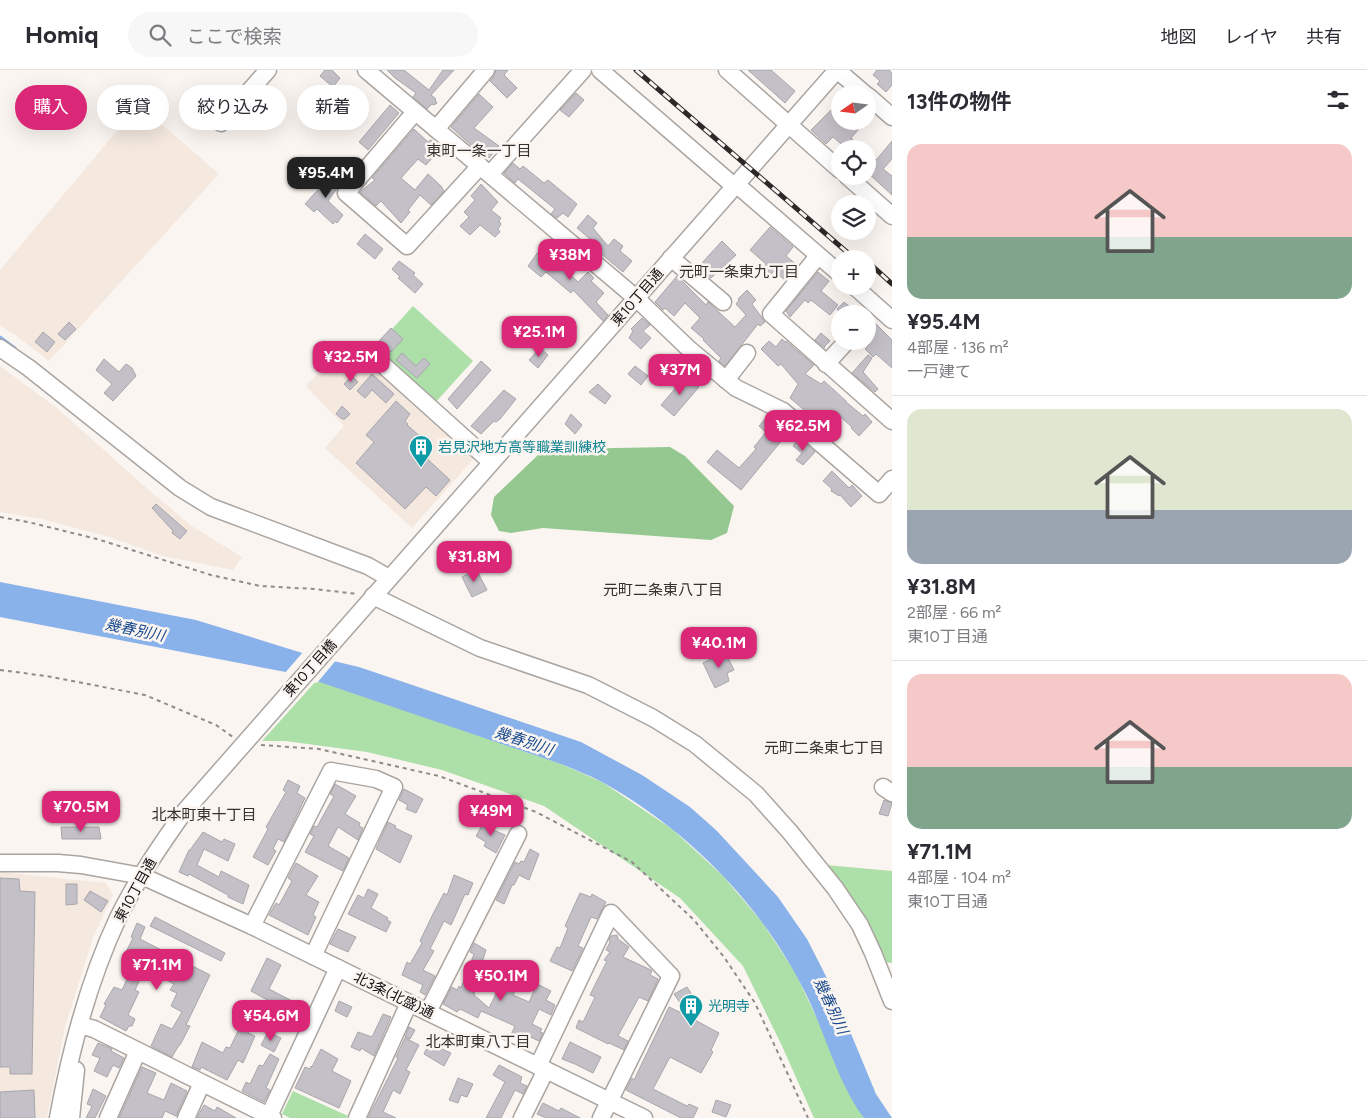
<!DOCTYPE html>
<html lang="ja">
<meta charset="utf-8">
<style>
:root{--surface:#fff;--page:#f7f7f7;--text:#2b2b33;--muted:#7c7c81;--line:#e1e1e2;--accent:#db2777}
body{margin:0;font-family:Figtree,"Noto Sans JP",sans-serif;background:var(--page);color:var(--text);height:100vh;display:flex;flex-direction:column;font-size:19px;white-space:nowrap}
*{box-sizing:border-box;margin:0}
p{font-size:16px;color:var(--muted)}
.icon{flex:none;width:28px;height:28px;fill:none;stroke:currentColor;stroke-width:2;stroke-linecap:round;stroke-linejoin:round}
.map{position:relative;flex:1;overflow:hidden}
.side{display:flex;flex-direction:column;background:var(--surface);width:475px}
.side>*{flex:none}
.guide{position:absolute;left:15px;top:15px;width:475px;height:45px;display:flex;gap:10px}
.needle{width:32px;rotate:256deg}
.buttons{position:absolute;left:831px;top:15px;display:grid;gap:10px}
.buttons a{display:grid;place-items:center;width:45px;height:45px;border-radius:50%;background:var(--surface);box-shadow:0 5px 20px #0002;font-size:25px}
.price{position:absolute;translate:-50% -42px;padding:0 11px;border-radius:10px;background:var(--accent);color:#fff;font-size:16px;line-height:32px;filter:drop-shadow(0 1px 2px #0008)}
.price::after{content:'';position:absolute;left:50%;top:30px;width:15px;height:11px;margin-left:-8px;background:inherit;clip-path:polygon(0 0,100% 0,50% 100%)}
.price.selected{background:#222;color:#fff}
ul{padding:0;list-style:none}
li{display:grid;align-content:center;gap:10px;height:265px;padding:0 15px}
li+li{border-top:1px solid var(--line)}
li span{display:grid;place-items:center;height:155px;border-radius:15px;color:#555}
li>.icon{margin-inline-start:auto}
span .icon{width:90px;height:90px;fill:#fffc;stroke-width:1}
li b{font-size:21px}
h2{display:flex;justify-content:space-between;align-items:center;height:60px;padding:0 15px;font-size:21px}
.chip{padding:0 18px;border-radius:22px;background:var(--surface);box-shadow:0 5px 20px #0002;font-size:18px;line-height:45px}
.chip.selected{background:var(--accent);color:#fff}
header{display:flex;align-items:center;gap:30px;box-sizing:border-box;height:70px;padding:0 25px;background:var(--surface);border-bottom:1px solid var(--line)}
header strong{font-size:24px}
nav{display:flex;gap:28px;margin-inline-start:auto;font-size:18px}
.search{width:350px;height:45px;background:var(--page);display:flex;align-items:center;gap:12px;box-sizing:border-box;padding:0 18px;border-radius:28px;color:var(--muted);font-size:19px}
main{display:flex;flex:1;min-height:0}
.map>svg:first-child{display:block}
.built{fill:#f4e8df}
.green{fill:#addfa9}
.forest{fill:#95c891}
.water{fill:#89b1ea}
.pier{fill:#fbf5f1}
.lines{fill:none;stroke-linecap:round;stroke-linejoin:round}
.stream{stroke:#89b1ea;stroke-width:3}
.building{fill:#c3c1c7;stroke:#a8a6ac}
.minor-casing{stroke:#aaa5a1;stroke-width:19}
.path{stroke:#908b89;stroke-width:2;stroke-dasharray:4 4;stroke-linecap:butt}
.minor{stroke:#fff;stroke-width:16}
.rail-casing{stroke:#2c2928;stroke-width:5}
.rail{stroke:#fbf5f1;stroke-width:3;stroke-dasharray:9;stroke-linecap:butt}
.labels{text-anchor:middle;stroke-width:5;stroke-linejoin:round;paint-order:stroke}
.street-label{font-size:14px;fill:#131110;stroke:#fbf5f1}
.culture-label{font-size:14px;fill:#0d838f;stroke:#fbf5f1;text-anchor:start}
.neighbourhood-label{font-size:15px;fill:#35312e;stroke:#fbf5f1}
.water-label{font-size:15px;font-style:italic;fill:#17498d;stroke:#fbf5f1}
</style>
<header>
<strong>Homiq</strong>
<div class="search"><svg class="icon" aria-label="search" viewBox="0 0 24 24"><circle cx="10" cy="10" r="6"/><path d="M15 15l6 6"/></svg>ここで検索</div>
<nav><a>地図</a><a>レイヤ</a><a>共有</a></nav>
</header>
<main>
<div class="map">
<svg width="892" height="1048" viewBox="0 0 892 1048">
<rect width="100%" height="100%" fill="#fbf5f1"/>
<g class="built">
<polygon points="139,35 219,104 49,291 14,264 0,256 0,200"/>
<polygon points="347,272 476,386 412,458 325,378 344,356 306,316"/>
<polygon points="0,296 58,339 143,415 190,455 242,487 233,500 163,486 109,467 42,449 0,442"/>
<polygon points="0,802 106,813 113,825 94,865 65,957 47,1048 0,1048"/>
</g>
<g class="green">
<polygon points="413,236 473,291 434,334 374,279"/>
<polygon points="317,610 561,694 602,712 672,759 723,806 762,852 795,902 821,957 843,1009 864,1048 814,1048 782,976 743,896 680,828 544,736 442,700 367,682 285,671 262,671"/>
<polygon points="826,795 892,801 892,893 884,892"/>
<polygon points="293,1021 348,1046 346,1048 290,1048 282,1044"/>
</g>
<polygon class="forest" points="670,377 685,386 734,436 727,463 711,470 543,458 511,463 499,461 491,445 494,427 538,385 561,379"/>
<path class="water" d="M0,512L196,550L312,586L359,597L581,672L642,705L690,737L716,760L778,827L807,869L832,918L876,1024L892,1048H864C837,1012 825,962 805,922C761,834 688,760 602,712C589,705 575,700 561,694L296,604L0,547Z"/>
<polygon class="pier" points="304,581 313,584 337,589 317,613 284,604"/>
<g class="lines">
<polyline class="stream" points="0,267 15,278"/>
</g>
<g class="building">
<polygon points="325,0 332,0 340,8 333,17 320,6"/>
<polygon points="387,0 404,0 429,20 443,0 454,0 431,25 436,29 435,30 437,33 434,35 432,34 427,39 413,27 416,23 395,8"/>
<polygon points="496,0 508,0 504,5 517,18 507,28 490,11 494,6"/>
<polygon points="748,0 771,0 795,21 785,33"/>
<polygon points="877,0 889,0 892,3 892,15 886,22 877,14 880,11 873,5"/>
<polygon points="188,19 216,43 212,50 196,37"/>
<polygon points="576,23 584,30 569,47 560,40"/>
<polygon points="479,24 493,37 474,58 499,76 489,88 487,86 485,88 451,57"/>
<polygon points="840,31 840,51 866,51 851,68 863,79 847,79 833,67 826,74 811,60"/>
<polygon points="390,35 399,43 368,80 359,72"/>
<polygon points="414,59 428,72 431,70 442,80 436,87 434,86 426,95 418,89 401,108 415,120 428,104 441,116 444,121 431,135 420,125 408,140 410,142 401,153 381,131 376,136 360,122 375,110 372,108"/>
<polygon points="892,71 892,89 883,99 892,106 892,125 868,103 868,82 875,90 877,89"/>
<polygon points="513,93 520,99 523,96 544,113 548,110 577,134 568,147 563,143 557,148 551,144 555,139 518,109 515,113 504,103"/>
<polygon points="332,100 340,108 339,111 341,113 328,131 343,145 337,153 335,151 333,154 317,139 314,142 305,134 326,111 324,109"/>
<polygon points="481,114 498,132 491,140 501,148 499,151 501,154 498,159 500,162 495,167 480,155 470,165 460,156 469,147 464,142 475,130 471,126"/>
<polygon points="588,145 597,153 593,158 608,176 614,169 623,176 620,181 632,191 623,202 593,177 596,174 577,158"/>
<polygon points="770,157 793,177 786,186 797,195 785,210 774,201 768,207 761,201 766,194 750,180"/>
<polygon points="365,164 383,179 375,189 357,174"/>
<polygon points="722,171 736,185 711,208 702,201 705,198 701,194"/>
<polygon points="541,178 578,212 588,202 594,208 591,211 604,223 596,232 608,245 603,251 573,220 571,223 546,202 541,207 528,196"/>
<polygon points="399,191 415,203 413,205 423,214 415,223 398,208 400,207 392,199"/>
<polygon points="818,202 829,211 821,221 838,235 830,245 811,230 808,233 805,230 790,247 786,241"/>
<polygon points="677,206 706,235 708,232 735,257 746,245 736,234 739,230 738,229 747,220 756,230 752,234 765,252 760,256 758,254 725,296 719,291 721,288 703,270 704,269 691,258 700,248 685,233 674,246 665,238 663,240 655,232"/>
<polygon points="844,232 859,244 841,244 837,239"/>
<polygon points="642,248 650,255 643,261 651,268 641,279 629,268 633,261 631,259"/>
<polygon points="69,252 76,259 65,270 58,264"/>
<polygon points="874,252 892,270 892,298 876,284 873,287 865,279 868,276 868,260"/>
<polygon points="391,258 403,269 391,282 379,271"/>
<polygon points="43,262 55,272 47,282 35,272"/>
<polygon points="821,263 830,271 824,277 825,278 815,270"/>
<polygon points="782,269 785,272 786,271 814,295 805,304 821,314 824,311 846,331 846,332 863,346 865,344 872,352 859,366 851,358 852,357 836,343 833,346 832,344 819,358 813,351 815,349 790,328 798,314 781,294 778,296 761,279 769,271 776,277"/>
<polygon points="540,278 548,285 538,298 529,290"/>
<polygon points="402,283 416,296 424,288 430,294 417,308 396,290"/>
<polygon points="868,285 872,288 863,302 878,319 875,322 852,303"/>
<polygon points="104,289 119,302 126,294 132,298 136,306 113,331 104,323 112,314 96,300"/>
<polygon points="481,291 491,300 457,339 448,329"/>
<polygon points="635,296 648,306 641,315 628,304"/>
<polygon points="372,304 394,324 386,333 372,320 365,328 357,321"/>
<polygon points="352,306 358,312 350,320 344,314"/>
<polygon points="686,306 699,317 674,346 661,335"/>
<polygon points="598,314 611,326 605,334 589,322"/>
<polygon points="504,320 516,329 500,349 496,352 494,351 481,364 471,356"/>
<polygon points="396,331 410,344 405,351 408,354 407,355 429,374 422,384 450,410 436,426 426,417 405,439 356,393 374,372 366,365"/>
<polygon points="342,336 350,344 345,349 342,349 336,344"/>
<polygon points="571,344 582,355 575,364 565,354"/>
<polygon points="766,348 787,364 741,420 707,392 717,380 739,398 756,379 754,377 766,362 759,356"/>
<polygon points="799,368 815,382 803,395 796,390 802,383 793,376"/>
<polygon points="832,401 849,418 852,415 862,426 851,437 840,425 839,426 831,421 832,419 823,411"/>
<polygon points="156,434 187,461 180,469 172,463 173,461 152,438"/>
<polygon points="476,499 487,520 472,527 462,507"/>
<polygon points="725,582 734,600 727,603 729,611 715,618 703,593"/>
<polygon points="288,710 300,716 297,723 305,728 284,772 278,769 273,779 276,781 268,795 253,787 268,759 266,757 286,722 283,720"/>
<polygon points="335,714 356,726 345,744 360,753 359,756 363,758 358,770 338,757 328,776 349,788 343,801 305,782 314,766 310,764 314,756 317,757 334,726 330,724"/>
<polygon points="404,719 423,729 416,743 406,739 408,735 399,730"/>
<polygon points="884,730 892,733 888,746 879,744"/>
<polygon points="388,752 396,756 395,758 412,766 400,793 376,779"/>
<polygon points="484,752 494,758 493,760 505,765 496,783 484,776 486,772 476,766"/>
<polygon points="61,757 99,757 101,769 62,769"/>
<polygon points="203,762 222,772 224,769 235,774 228,791 204,779 197,795 219,807 221,801 249,815 243,834 228,827 228,825 189,804 188,806 179,802 189,780 190,780"/>
<polygon points="530,779 539,784 529,810 519,805 514,815 512,815 504,834 496,830 515,792 519,794 521,791 524,792"/>
<polygon points="296,793 318,806 306,825 319,832 313,845 316,847 308,865 269,845 276,833 279,835 292,811 288,808"/>
<polygon points="454,805 473,813 468,825 465,824 451,855 444,851 430,879 434,881 423,900 435,906 425,925 420,922 423,915 402,905 407,892 410,894 422,873 420,871 433,844 444,823 447,825"/>
<polygon points="0,808 19,809 20,821 35,822 32,1004 10,1004 10,997 0,997"/>
<polygon points="66,814 77,814 77,834 66,835"/>
<polygon points="368,819 378,824 371,838 388,848 387,850 391,852 386,862 348,844 358,825 364,828"/>
<polygon points="90,821 108,831 101,842 84,830"/>
<polygon points="580,823 591,827 592,824 606,832 597,849 591,847 578,876 583,878 572,901 550,891 557,877 560,878 568,858 565,856"/>
<polygon points="155,847 225,883 221,891 150,856"/>
<polygon points="137,853 145,857 140,869 210,905 186,955 190,956 180,975 179,975 172,987 151,976 161,954 172,959 182,942 171,936 177,923 170,920 174,914 145,899 135,920 139,922 128,945 135,949 132,956 129,956 126,961 100,947 106,935 104,934 114,917 122,920 134,894 123,888 133,868 131,867"/>
<polygon points="338,859 356,867 348,882 330,874"/>
<polygon points="617,865 618,869 629,877 623,887 651,900 652,901 650,905 658,909 648,931 639,927 618,966 628,971 624,980 609,973 608,974 576,958 579,950 583,952 595,927 590,925 607,891 604,890 610,882 606,880 610,872 609,870 611,866"/>
<polygon points="474,873 486,880 482,892 483,893 469,921 475,923 474,925 489,938 501,914 515,921 513,925 529,932 537,914 551,921 546,930 555,935 551,945 539,939 532,954 542,959 540,962 543,963 539,971 528,966 527,969 521,966 520,969 511,965 515,956 481,941 478,948 460,939 457,942 443,934 452,917 457,920 459,916 461,918 474,884 470,882"/>
<polygon points="267,888 281,895 269,919 300,935 290,952 270,942 275,934 251,921"/>
<polygon points="687,917 700,937 695,950 719,963 711,980 713,982 701,1003 670,987 653,1019 687,1036 689,1034 698,1038 693,1048 681,1048 626,1020 632,1008 634,1010 669,937 690,947 674,924"/>
<polygon points="339,931 352,937 347,947 335,941"/>
<polygon points="383,944 391,947 374,986 361,978 360,981 351,977 358,962 372,967"/>
<polygon points="245,946 254,950 248,963 255,966 243,993 238,990 227,1010 201,997 200,1000 192,997 202,972 223,983 226,977 230,978"/>
<polygon points="409,957 415,960 410,969 405,967"/>
<polygon points="268,962 281,968 274,982 261,975"/>
<polygon points="405,968 419,975 406,1000 410,1002 400,1024 393,1020 383,1042 396,1048 368,1048 398,988 396,987"/>
<polygon points="570,972 601,987 593,1003 575,994 562,989"/>
<polygon points="98,973 112,979 111,981 124,988 119,998 113,995 107,1007 94,1001 100,988 92,985"/>
<polygon points="429,973 451,983 444,996 424,984"/>
<polygon points="321,979 338,989 332,1001 351,1011 339,1038 295,1018 305,997 310,999 311,996 312,997"/>
<polygon points="270,984 279,989 266,1018 270,1020 264,1032 242,1021 246,1012 250,1014 259,995 263,996"/>
<polygon points="499,995 522,1007 520,1013 527,1016 523,1024 515,1020 501,1048 486,1048 505,1012 493,1005"/>
<polygon points="142,997 156,1003 147,1023 164,1030 171,1013 187,1021 176,1046 165,1041 162,1048 119,1048"/>
<polygon points="458,1008 473,1014 467,1027 461,1025 458,1033 449,1030"/>
<polygon points="93,1019 106,1026 95,1048 86,1048 92,1036 87,1034"/>
<polygon points="34,1020 35,1048 0,1048 0,1022"/>
<polygon points="716,1030 731,1035 726,1047 712,1042"/>
<polygon points="543,1033 559,1041 561,1038 580,1048 546,1048 537,1044"/>
<polygon points="204,1035 215,1041 217,1037 236,1048 197,1048"/>
</g>
<g class="lines">
<g class="minor-casing">
<g id="minor">
<polyline points="366,0 636,228 689,279 736,318 783,341 879,424 892,409"/>
<polyline points="600,0 734,116"/>
<polyline points="727,0 840,100"/>
<polyline points="837,0 865,24"/>
<polyline points="868,26 892,47"/>
<polyline points="415,42 346,123 407,176 480,96"/>
<polyline points="221,53 268,0"/>
<polyline points="436,59 486,0"/>
<polyline points="490,104 583,0"/>
<polyline points="847,106 892,146"/>
<polyline points="736,114 840,204"/>
<polyline points="818,186 771,244 892,351"/>
<polyline points="671,188 723,232"/>
<polyline points="854,216 892,250"/>
<polyline points="0,278 29,298 180,418 211,437 368,496 389,508"/>
<polyline points="372,285 491,392"/>
<polyline points="826,294 847,271"/>
<polyline points="726,310 747,283"/>
<polyline points="373,526 480,578 588,615 653,648 695,674 756,724 790,762 835,818 860,855 873,883 892,931"/>
<polyline points="883,717 892,723"/>
<polyline points="0,793 58,793 81,795 142,806 252,856 644,1048"/>
<polyline points="252,856 331,701 376,709 394,717 313,886"/>
<polyline points="428,942 518,764"/>
<polyline points="80,955 94,959 273,1048"/>
<polyline points="538,996 611,843 671,906 601,1048"/>
<path d="M58,1048C70,982 89,910 118,848C136,811 160,776 184,742L837,0"/>
<polyline points="71,1048 76,1000"/>
<polyline points="108,1048 138,981"/>
<polyline points="186,1048 202,1013"/>
<polyline points="268,1048 338,898"/>
<polyline points="357,1048 409,933"/>
<polyline points="522,1048 546,1000"/>
</g>
</g>
<g class="path">
<polyline points="0,447 28,452 97,469 211,505 260,516 314,519 358,524"/>
<polyline points="0,600 46,606 145,625 216,655 233,667"/>
<polyline points="261,675 319,679 439,706 536,742 632,792 694,850 724,887 755,933 808,1048"/>
</g>
<use href="#minor" class="minor"/>
<g class="rail-casing">
<g id="rail">
<polyline points="636,0 855,189"/>
<polyline points="868,192 892,214"/>
</g>
</g>
<use href="#rail" class="rail"/>
</g>
<defs>
<g id="building-pin" transform="scale(1.25)"><path d="M0 17L-7.5 6A9.5 9.5 0 1 1 7.5 6Z" fill="#0f9aa8" stroke="#fbf5f1"/><path d="M-4-6H4V6H1V3H-1V6H-4ZM-2.5-4.3h1.7v1.8h-1.7ZM.8-4.3h1.7v1.8H.8ZM-2.5-1h1.7V.8h-1.7ZM.8-1h1.7V.8H.8Z" fill="#fff"/></g>
</defs>
<g fill-rule="evenodd">
<use href="#building-pin" x="421" y="377"/>
<use href="#building-pin" x="691" y="936"/>
</g>
<g class="labels">
<g class="street-label">
<text transform="translate(637 227) rotate(-49)" y="5">東10丁目通</text>
<text transform="translate(310 598) rotate(-48)" y="5">東10丁目橋</text>
<text transform="translate(135 820) rotate(-61)" y="5">東10丁目通</text>
<text transform="translate(394 925) rotate(26)" y="5">北3条(北盛)通</text>
</g>
<g class="culture-label">
<text x="438" y="382">岩見沢地方高等職業訓練校</text>
<text x="708" y="941">光明寺</text>
</g>
<g class="neighbourhood-label">
<text x="479" y="86">東町一条一丁目</text>
<text x="739" y="207">元町一条東九丁目</text>
<text x="663" y="525">元町二条東八丁目</text>
<text x="824" y="683">元町二条東七丁目</text>
<text x="204" y="750">北本町東十丁目</text>
<text x="478" y="977">北本町東八丁目</text>
</g>
<g class="water-label">
<text transform="translate(135 560) rotate(12)" y="5">幾春別川</text>
<text transform="translate(524 671) rotate(18)" y="5">幾春別川</text>
<text transform="translate(831 936) rotate(65)" y="5">幾春別川</text>
</g>
</g>
</svg>
<div class="buttons">
<a><svg class="needle" viewBox="-14 -14 28 28"><path d="M0-13l5 13h-10z" fill="#e53935"/><path d="M0 13l5-13h-10z" fill="#7c7c81"/></svg></a>
<a><svg class="icon" aria-label="locate" viewBox="0 0 24 24"><circle cx="12" cy="12" r="6"/><path d="M12 2v4M12 18v4M2 12h4M18 12h4"/></svg></a>
<a><svg class="icon" aria-label="layers" viewBox="0 0 24 24"><path d="M12 4l9 5-9 5-9-5zM3 14l9 5 9-5"/></svg></a>
<a>+</a>
<a>−</a>
</div>
<b class="price selected" style="left:326px;top:129px">¥95.4M</b>
<b class="price" style="left:570px;top:211px">¥38M</b>
<b class="price" style="left:539px;top:288px">¥25.1M</b>
<b class="price" style="left:351px;top:313px">¥32.5M</b>
<b class="price" style="left:680px;top:326px">¥37M</b>
<b class="price" style="left:803px;top:382px">¥62.5M</b>
<b class="price" style="left:474px;top:513px">¥31.8M</b>
<b class="price" style="left:719px;top:599px">¥40.1M</b>
<b class="price" style="left:81px;top:763px">¥70.5M</b>
<b class="price" style="left:491px;top:767px">¥49M</b>
<b class="price" style="left:157px;top:921px">¥71.1M</b>
<b class="price" style="left:501px;top:932px">¥50.1M</b>
<b class="price" style="left:271px;top:972px">¥54.6M</b>
<div class="guide">
<a class="chip selected">購入</a>
<a class="chip">賃貸</a>
<a class="chip">絞り込み</a>
<a class="chip">新着</a>
</div>
</div>
<section class="side">
<h2>13件の物件<svg class="icon" aria-label="filters" viewBox="0 0 24 24"><path d="M4 7h16M4 17h16"/><circle cx="9" cy="7" r="2"/><circle cx="15" cy="17" r="2"/></svg></h2>
<ul>
<li><span style="background:linear-gradient(#f6c9c9 60%,#7fa58c 0)"><svg class="icon" aria-label="home" viewBox="0 0 24 24"><path d="M3 11l9-7 9 7M6 9v11h12V9"/></svg></span><div><b>¥95.4M</b><p>4部屋 · 136 m²</p><p>一戸建て</p></div></li>
<li><span style="background:linear-gradient(#dfe7d0 65%,#9aa5b1 0)"><svg class="icon" aria-label="home" viewBox="0 0 24 24"><path d="M3 11l9-7 9 7M6 9v11h12V9"/></svg></span><div><b>¥31.8M</b><p>2部屋 · 66 m²</p><p>東10丁目通</p></div></li>
<li><span style="background:linear-gradient(#f6c9c9 60%,#7fa58c 0)"><svg class="icon" aria-label="home" viewBox="0 0 24 24"><path d="M3 11l9-7 9 7M6 9v11h12V9"/></svg></span><div><b>¥71.1M</b><p>4部屋 · 104 m²</p><p>東10丁目通</p></div></li>
</ul>
</section>
</main>
